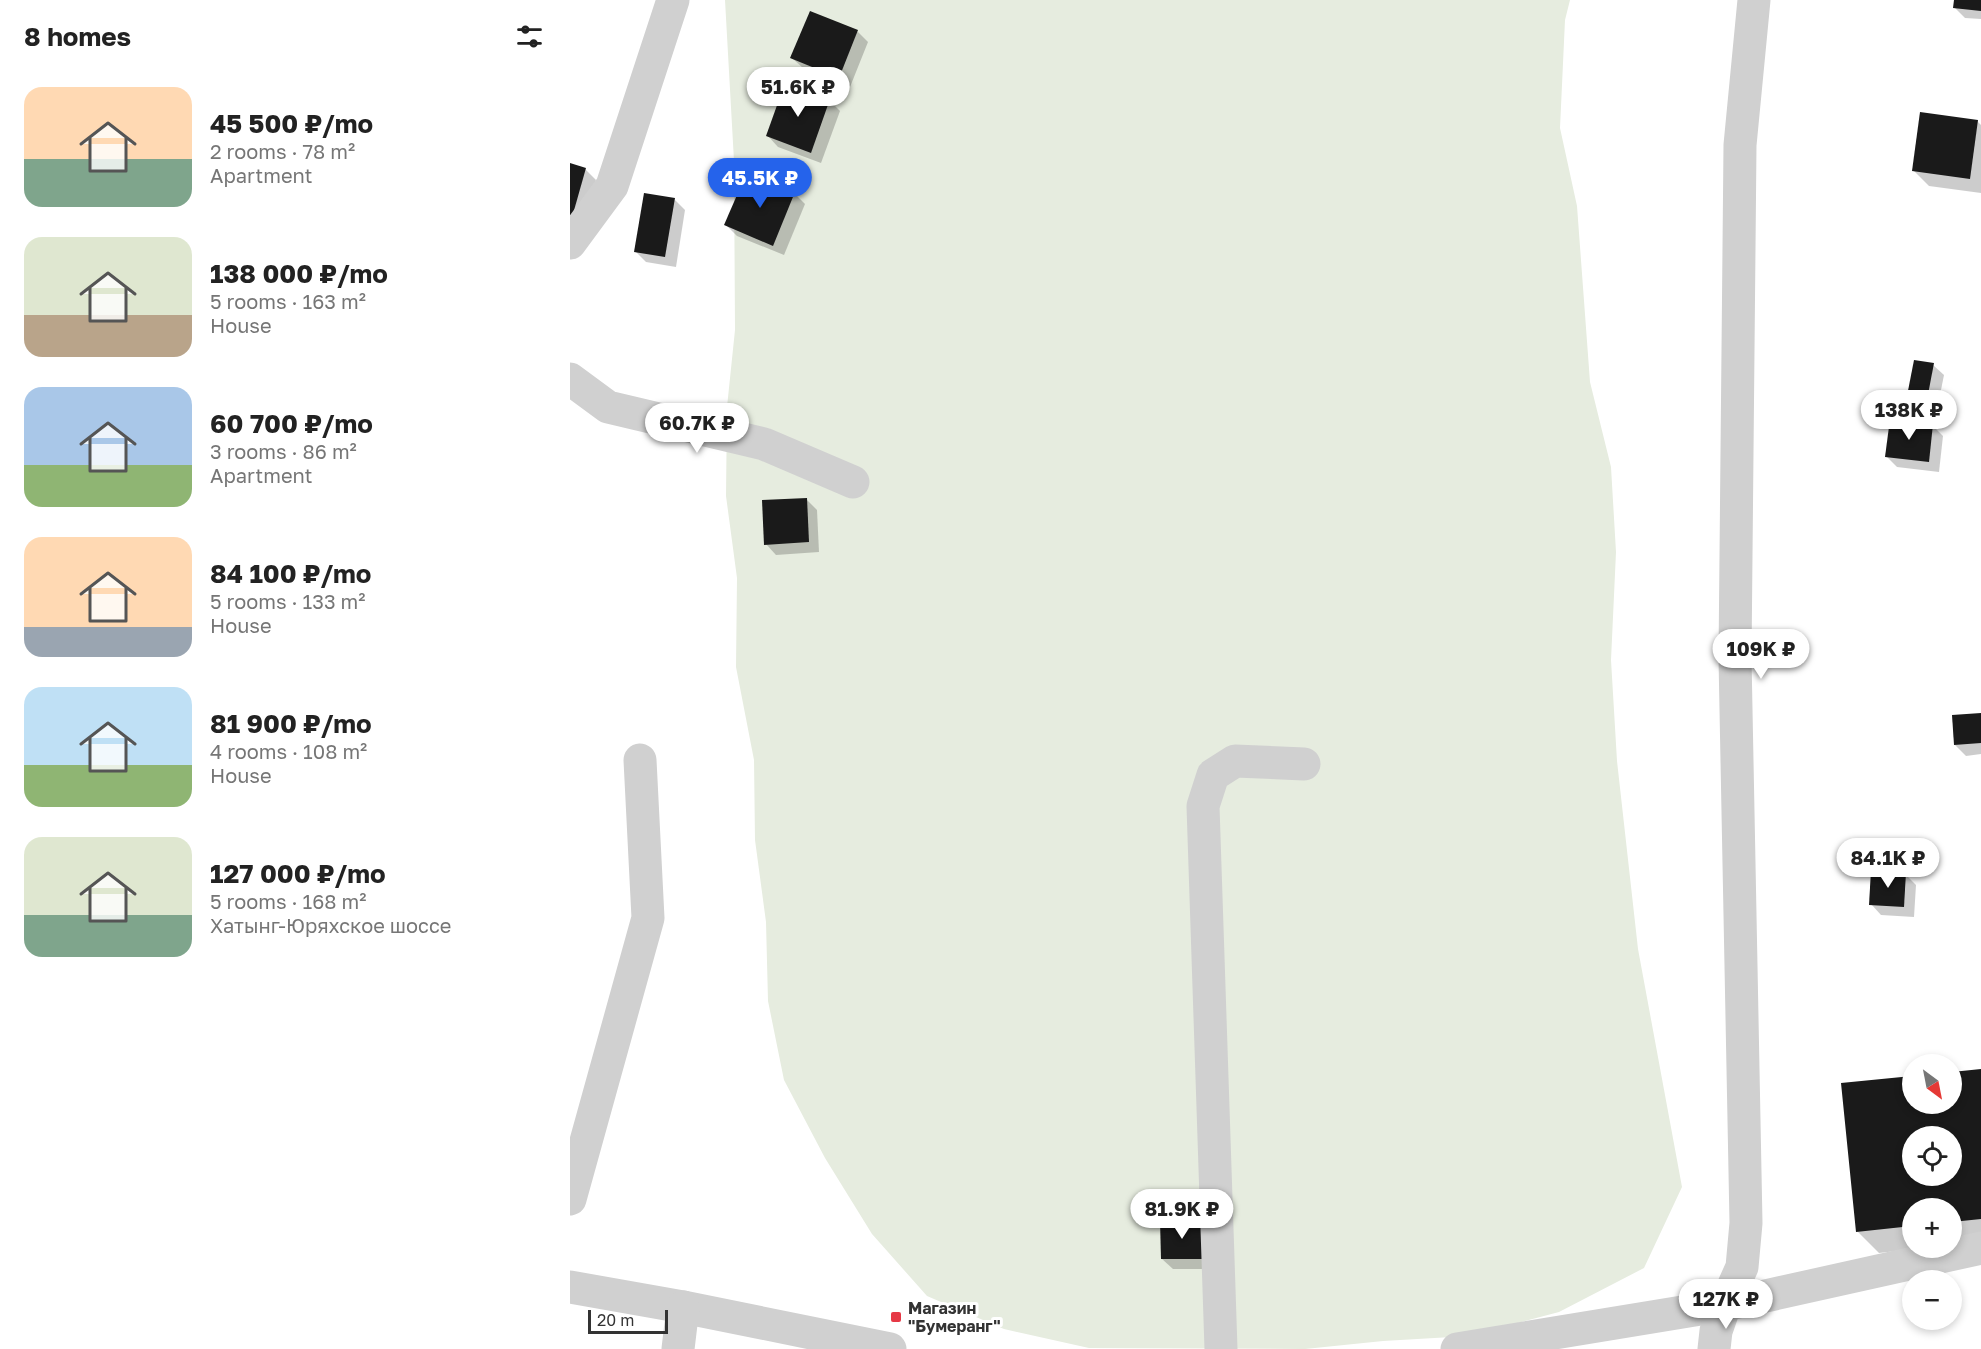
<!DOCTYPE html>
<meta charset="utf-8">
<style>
:root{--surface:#fff;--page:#f2f2f2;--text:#222;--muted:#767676;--accent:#2563eb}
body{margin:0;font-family:"Golos Text",sans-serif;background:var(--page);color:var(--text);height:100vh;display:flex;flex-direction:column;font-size:22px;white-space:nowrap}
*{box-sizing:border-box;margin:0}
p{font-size:20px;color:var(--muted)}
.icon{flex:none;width:33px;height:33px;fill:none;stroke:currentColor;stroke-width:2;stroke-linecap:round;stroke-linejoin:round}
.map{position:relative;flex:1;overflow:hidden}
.sheet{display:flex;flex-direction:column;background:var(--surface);width:570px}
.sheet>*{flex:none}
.needle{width:39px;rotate:148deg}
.buttons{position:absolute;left:1332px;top:1054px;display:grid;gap:12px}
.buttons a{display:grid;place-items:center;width:60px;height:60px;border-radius:50%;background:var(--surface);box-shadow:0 3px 9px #0003;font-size:30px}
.scale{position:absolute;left:18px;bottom:15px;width:80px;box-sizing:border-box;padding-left:6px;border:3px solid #333;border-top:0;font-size:16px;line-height:21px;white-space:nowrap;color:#333;-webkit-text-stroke:4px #fff;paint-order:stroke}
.price{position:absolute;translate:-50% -51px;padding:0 14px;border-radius:21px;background:#fff;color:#222;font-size:20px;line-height:39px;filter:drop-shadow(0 2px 3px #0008)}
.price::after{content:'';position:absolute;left:50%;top:36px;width:18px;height:14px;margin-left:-9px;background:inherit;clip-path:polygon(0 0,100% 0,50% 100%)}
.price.current{background:var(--accent);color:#fff}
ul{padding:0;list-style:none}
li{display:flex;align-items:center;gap:18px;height:150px;padding:0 24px}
li span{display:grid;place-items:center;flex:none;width:168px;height:120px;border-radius:18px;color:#555}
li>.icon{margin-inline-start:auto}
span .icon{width:72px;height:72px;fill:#fffc;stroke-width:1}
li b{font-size:26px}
h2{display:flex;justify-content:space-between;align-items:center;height:72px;padding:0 24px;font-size:26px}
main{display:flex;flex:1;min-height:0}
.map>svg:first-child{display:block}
.green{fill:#e6ecdf}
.shadow{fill:#0003;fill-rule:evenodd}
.building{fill:#1a1a1a;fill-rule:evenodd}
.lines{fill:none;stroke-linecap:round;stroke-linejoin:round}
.minor{stroke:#d0d0d0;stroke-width:33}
.poi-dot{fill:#e63946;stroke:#fff;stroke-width:2}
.labels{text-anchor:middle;stroke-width:6;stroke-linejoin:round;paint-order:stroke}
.poi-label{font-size:16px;font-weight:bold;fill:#333;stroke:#fff;text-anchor:start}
</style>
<main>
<section class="sheet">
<h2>8 homes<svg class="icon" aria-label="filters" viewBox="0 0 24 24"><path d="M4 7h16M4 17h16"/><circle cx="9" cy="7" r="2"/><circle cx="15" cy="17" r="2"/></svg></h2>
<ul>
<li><span style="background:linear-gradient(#ffd9b3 60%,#7fa58c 0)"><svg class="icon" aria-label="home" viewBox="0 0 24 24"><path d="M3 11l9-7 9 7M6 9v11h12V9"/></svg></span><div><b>45 500 ₽/mo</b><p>2 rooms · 78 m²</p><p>Apartment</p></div></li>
<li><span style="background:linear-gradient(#dfe7d0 65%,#b9a48a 0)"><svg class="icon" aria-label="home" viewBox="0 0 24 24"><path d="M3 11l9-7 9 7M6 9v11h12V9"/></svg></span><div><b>138 000 ₽/mo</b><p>5 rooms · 163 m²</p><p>House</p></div></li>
<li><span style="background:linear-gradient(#a9c7e8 65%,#8fb573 0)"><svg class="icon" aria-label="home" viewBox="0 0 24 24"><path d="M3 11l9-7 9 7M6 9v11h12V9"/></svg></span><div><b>60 700 ₽/mo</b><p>3 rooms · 86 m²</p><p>Apartment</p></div></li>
<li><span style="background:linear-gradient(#ffd9b3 75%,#9aa5b1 0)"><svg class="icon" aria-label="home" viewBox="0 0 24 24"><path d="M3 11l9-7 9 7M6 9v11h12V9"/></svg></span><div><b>84 100 ₽/mo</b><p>5 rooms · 133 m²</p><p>House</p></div></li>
<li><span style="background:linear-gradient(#bfe0f5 65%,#8fb573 0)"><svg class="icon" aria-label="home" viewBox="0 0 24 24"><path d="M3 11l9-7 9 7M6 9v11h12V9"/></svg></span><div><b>81 900 ₽/mo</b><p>4 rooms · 108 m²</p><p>House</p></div></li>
<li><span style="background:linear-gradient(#dfe7d0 65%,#7fa58c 0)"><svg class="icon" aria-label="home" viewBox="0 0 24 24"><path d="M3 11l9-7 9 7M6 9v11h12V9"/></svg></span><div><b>127 000 ₽/mo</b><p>5 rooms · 168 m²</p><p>Хатынг-Юряхское шоссе</p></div></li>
</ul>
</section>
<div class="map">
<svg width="1411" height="1349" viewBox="0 0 1411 1349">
<rect width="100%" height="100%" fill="#fff"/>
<polygon class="green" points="155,0 1000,0 995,20 990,128 1007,206 1020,382 1041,467 1046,552 1041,660 1047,761 1068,949 1112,1187 1074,1268 989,1312 899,1336 813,1341 735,1349 519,1348 434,1329 357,1296 302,1234 255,1158 214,1080 198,1001 196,922 185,840 184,760 166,667 167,578 156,496 157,407 165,330 164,161"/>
<g class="shadow">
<polygon points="1385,0 1411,0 1411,19 1395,18 1384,7"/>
<polygon points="240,13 288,32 298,42 280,87 233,68 222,58"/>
<polygon points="259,100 270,111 251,163 208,147 198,136"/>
<polygon points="1407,121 1411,125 1411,193 1359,186 1343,170"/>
<polygon points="0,165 15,169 26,180 10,236 0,233"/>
<polygon points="224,193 235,204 214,255 167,236 156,225"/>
<polygon points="105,200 115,210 106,267 76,262 65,251"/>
<polygon points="1363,365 1374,375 1366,415 1348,411 1338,400"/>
<polygon points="1363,426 1373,436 1369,472 1327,467 1316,456"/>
<polygon points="236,499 247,510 249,552 206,555 196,544"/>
<polygon points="1411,715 1411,754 1396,756 1385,745 1383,717"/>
<polygon points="1335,874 1346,885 1344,917 1311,915 1301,904"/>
<path d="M1411,1070V1242L1382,1245V1209H1342V1248H1353L1309,1253L1287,1231L1272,1084L1342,1077V1104H1382V1073ZM1342,1137H1382V1176H1342Z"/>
<polygon points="592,1222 645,1269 603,1269 592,1259"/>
</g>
<g class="building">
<polygon points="1384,0 1411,0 1411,11 1383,8"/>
<polygon points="240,11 288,30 269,78 220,58"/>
<polygon points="215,83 260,99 241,153 196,136"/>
<polygon points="1350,112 1408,120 1400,179 1342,171"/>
<polygon points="0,163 16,168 1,221 0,220"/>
<polygon points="177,172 225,192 203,246 154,225"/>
<polygon points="74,193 105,198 95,257 64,252"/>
<polygon points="1344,360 1364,363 1356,405 1336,401"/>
<polygon points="1320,419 1363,424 1359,462 1315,457"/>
<polygon points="237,498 239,542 194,545 192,500"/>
<polygon points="1411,713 1411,743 1384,745 1382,715"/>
<polygon points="1301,870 1336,872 1334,907 1299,905"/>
<path d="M1411,1069V1219L1382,1222V1209H1342V1226L1286,1232L1271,1083L1342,1076V1104H1382V1072ZM1342,1137H1382V1176H1342Z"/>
<polygon points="590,1220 634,1220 635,1259 591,1259"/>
</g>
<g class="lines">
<g class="minor">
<polyline points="0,243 42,186 103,0"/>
<polyline points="0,379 38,407 194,444 283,482"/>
<polyline points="0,1199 78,918 70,760"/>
<polyline points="0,1287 113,1307 320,1349"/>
<polyline points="108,1349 113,1307"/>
<polyline points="651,1349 633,806 643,775 665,761 734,764"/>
<polyline points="887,1349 1155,1305 1411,1248"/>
<polyline points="1144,1349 1146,1331 1155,1305 1172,1267 1176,1223 1165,658 1170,145 1184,0"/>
</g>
</g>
<rect class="poi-dot" x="320" y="1311" width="12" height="12" rx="3"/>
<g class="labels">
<g class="poi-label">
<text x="338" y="1314">Магазин<tspan x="338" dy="18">"Бумеранг"</tspan></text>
</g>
</g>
</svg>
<div class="buttons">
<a><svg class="needle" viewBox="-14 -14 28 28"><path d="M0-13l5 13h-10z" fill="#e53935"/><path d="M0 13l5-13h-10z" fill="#767676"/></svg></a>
<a><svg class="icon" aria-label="locate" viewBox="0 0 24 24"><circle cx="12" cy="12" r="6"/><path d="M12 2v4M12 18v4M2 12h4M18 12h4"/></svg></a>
<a>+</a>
<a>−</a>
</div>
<div class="scale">20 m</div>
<b class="price" style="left:228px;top:118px">51.6K ₽</b>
<b class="price current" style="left:190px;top:209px">45.5K ₽</b>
<b class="price" style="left:1339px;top:441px">138K ₽</b>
<b class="price" style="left:127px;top:454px">60.7K ₽</b>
<b class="price" style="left:1191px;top:680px">109K ₽</b>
<b class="price" style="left:1318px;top:889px">84.1K ₽</b>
<b class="price" style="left:612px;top:1240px">81.9K ₽</b>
<b class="price" style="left:1156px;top:1330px">127K ₽</b>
</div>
</main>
